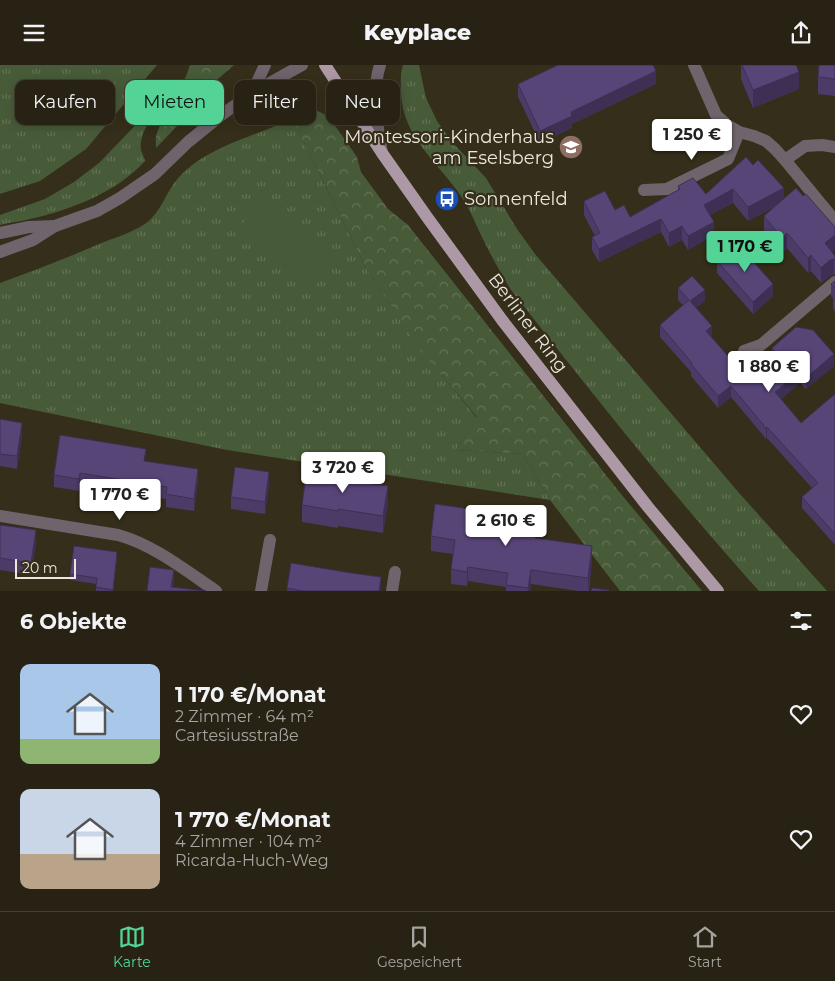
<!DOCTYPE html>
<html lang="de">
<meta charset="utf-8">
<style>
:root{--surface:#282214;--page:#342f22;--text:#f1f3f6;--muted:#a5a4a0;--line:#443f34;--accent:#53d396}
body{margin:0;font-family:Montserrat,sans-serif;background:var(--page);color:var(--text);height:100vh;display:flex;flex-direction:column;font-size:19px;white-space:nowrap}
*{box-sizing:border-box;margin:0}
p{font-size:16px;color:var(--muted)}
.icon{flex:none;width:28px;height:28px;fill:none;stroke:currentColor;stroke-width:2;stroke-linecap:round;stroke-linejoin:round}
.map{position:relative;height:526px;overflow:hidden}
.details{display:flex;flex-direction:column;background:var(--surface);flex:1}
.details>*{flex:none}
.top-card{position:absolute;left:15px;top:15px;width:500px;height:45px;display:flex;gap:10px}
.scale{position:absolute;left:15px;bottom:12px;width:61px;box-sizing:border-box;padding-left:5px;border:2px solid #ece7db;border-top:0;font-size:14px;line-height:18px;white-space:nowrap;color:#ece7db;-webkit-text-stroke:4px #352e1a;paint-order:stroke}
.price{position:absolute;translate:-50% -42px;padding:0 11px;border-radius:5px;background:#fff;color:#222;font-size:16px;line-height:32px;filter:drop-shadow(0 1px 2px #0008)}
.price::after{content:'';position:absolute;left:50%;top:30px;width:15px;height:11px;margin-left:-8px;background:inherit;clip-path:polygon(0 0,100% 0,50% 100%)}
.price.current{background:var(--accent);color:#111}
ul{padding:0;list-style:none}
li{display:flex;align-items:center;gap:15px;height:125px;padding:0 20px}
li span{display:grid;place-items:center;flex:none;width:140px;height:100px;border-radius:10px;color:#555}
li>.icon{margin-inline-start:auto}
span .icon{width:60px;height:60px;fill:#fffc;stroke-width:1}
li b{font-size:21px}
h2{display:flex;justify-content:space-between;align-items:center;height:60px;padding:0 20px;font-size:21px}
.chip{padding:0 18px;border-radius:10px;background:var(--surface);box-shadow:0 2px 12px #0003,0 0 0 1px var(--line);font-size:18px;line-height:45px}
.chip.current{background:var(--accent);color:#111}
header{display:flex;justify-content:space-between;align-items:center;height:65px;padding:0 20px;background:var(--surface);font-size:22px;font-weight:800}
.menu{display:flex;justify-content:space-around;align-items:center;height:70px;border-top:1px solid var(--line);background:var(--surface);font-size:14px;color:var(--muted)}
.menu a{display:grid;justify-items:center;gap:2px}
.menu .current{color:var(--accent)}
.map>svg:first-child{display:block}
.grass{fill:url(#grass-tufts)}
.forest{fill:url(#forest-crowns)}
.pitch{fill:#485b39}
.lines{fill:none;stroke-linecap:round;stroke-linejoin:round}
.minor{stroke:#6e646b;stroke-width:12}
.major{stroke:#ad99a6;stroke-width:12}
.wall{fill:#4b3b67}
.shaded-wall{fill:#3d3054}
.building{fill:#574578;stroke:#3d3054}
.labels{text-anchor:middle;stroke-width:4.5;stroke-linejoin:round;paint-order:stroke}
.poi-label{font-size:18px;fill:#ece7db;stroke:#352e1a;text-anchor:end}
.street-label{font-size:18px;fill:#ece7db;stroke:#352e1a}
</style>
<header><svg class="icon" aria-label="menu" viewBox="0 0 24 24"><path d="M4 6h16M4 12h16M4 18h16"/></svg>Keyplace<svg class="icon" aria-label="share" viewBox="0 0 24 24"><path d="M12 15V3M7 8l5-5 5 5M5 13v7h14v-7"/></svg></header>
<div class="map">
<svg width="835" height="526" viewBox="0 0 835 526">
<defs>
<pattern id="grass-tufts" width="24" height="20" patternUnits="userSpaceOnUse" patternTransform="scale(1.25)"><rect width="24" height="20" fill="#485b39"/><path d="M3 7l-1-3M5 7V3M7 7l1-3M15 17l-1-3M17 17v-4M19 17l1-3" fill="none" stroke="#637355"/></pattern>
<pattern id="forest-crowns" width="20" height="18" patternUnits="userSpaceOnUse" patternTransform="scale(1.25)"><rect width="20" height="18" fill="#485b39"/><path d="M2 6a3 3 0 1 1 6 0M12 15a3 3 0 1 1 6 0" fill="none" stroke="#637355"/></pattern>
</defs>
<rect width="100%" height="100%" fill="#352e1a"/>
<g class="grass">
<polygon points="0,0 157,0 86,84 40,116 0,129"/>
<path d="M403,0H419L426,33L437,56L452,77L486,113L517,164L535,189L740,429L827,526H759C672,429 591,327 511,225C500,207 489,187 480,168C475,158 471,147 465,137C442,100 402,74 401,27C401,18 400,9 403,0Z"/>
<path d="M173,14C173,20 170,24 168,29C159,45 138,65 141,85C142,88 144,92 145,96C117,127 71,145 30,154C20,157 10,157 0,160V150L45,134L74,117L99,98L154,41Z"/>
<path d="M291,51L366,203L420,284L477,353L456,385L523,389L550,435L227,385L0,338V218C33,206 67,193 99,179C114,173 131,168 145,159C162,147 166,125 181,110C210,81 253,72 289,55Z"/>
</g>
<g class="forest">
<path d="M190,0H234L211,20L192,41L182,56L156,83C156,78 155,72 157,68C165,44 183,24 190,0Z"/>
<polygon points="309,42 324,49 336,62 357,92 361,107 388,144 408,160 621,429 702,526 620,526 550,435 523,389 456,385 477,352 420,285 366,203 291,51"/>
</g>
<polygon class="pitch" points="265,133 335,194 311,221 241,160"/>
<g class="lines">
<g class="minor">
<path d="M380,0C371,29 377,58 382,88"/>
<polyline points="694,0 716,50 727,60 739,67 754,71 766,76 775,84 785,95 835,156"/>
<polyline points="252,28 265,0"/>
<polyline points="785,95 805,81 822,80 835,82"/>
<polyline points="644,125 667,124 728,94 739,67"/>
<polyline points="0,168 29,162 55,161"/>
<polyline points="0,187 33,175 55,161 97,146 120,133 155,109 188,77 220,51 252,28 302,0"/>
<polyline points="744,286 761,280 835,217"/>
<path d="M0,451L118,470C154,480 185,505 216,526"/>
<polyline points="261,526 270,475"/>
<polyline points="392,526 395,507"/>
</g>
<polyline class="major" points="325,0 382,88 427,152 502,255 648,442 718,526"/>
</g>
<g class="wall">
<polygon points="741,0 796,0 799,24 753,43 741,14"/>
<polygon points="835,0 835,31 818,29 818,12"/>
<polygon points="518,19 656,19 572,59 572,63 540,78 518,32"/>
<polygon points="746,92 835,191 835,209 830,211 821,218 811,206 808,208 787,183 782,188 764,166 764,151 776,141 748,156 733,138 710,150 714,170 688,185 682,175 669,182 661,167 599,197 592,185 592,172 595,171 584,150 584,136 615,145 630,152 678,125 678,121 706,129"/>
<polygon points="717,196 773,231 753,249 717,208"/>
<polygon points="835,216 835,247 833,244 833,233 831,231 831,219"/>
<polygon points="678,223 705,236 696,243 712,273 750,316 774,296 772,294 772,283 834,301 806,324 800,318 781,334 801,358 835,329 835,480 802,443 802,432 812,423 767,373 766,374 731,332 718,343 691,311 691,307 660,272 660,260 683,240 678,235"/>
<polygon points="0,354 22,370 17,404 0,401"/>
<polygon points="146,396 198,416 194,446 166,442 166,434 80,420 79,426 54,422 54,410"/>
<polygon points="343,415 388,438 383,468 338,461 338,463 302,457 302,440"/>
<polygon points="269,419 265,449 231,444 231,432"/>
<polygon points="477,452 537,473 592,495 589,526 578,526 531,519 530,526 506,526 506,522 468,516 467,521 451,519 451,504 453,489 431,486 431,471"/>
<polygon points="0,460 36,477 31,510 0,505"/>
<polygon points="117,493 113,526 96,526 96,519 70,515 70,509"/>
<polygon points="381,522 381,526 287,526 287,523"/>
</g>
<g class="shaded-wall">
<polygon points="656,6 656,19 572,59 572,63 540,78 540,66 571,47"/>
<polygon points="799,7 799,24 753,43 753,25"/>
<polygon points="784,123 784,136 748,156 748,142"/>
<polygon points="733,124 733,138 704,153 704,140"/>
<polygon points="661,154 661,167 599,197 599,184"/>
<polygon points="714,157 714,170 688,185 688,171"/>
<polygon points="682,161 682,175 669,182 669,168"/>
<polygon points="787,168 787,183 782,188 782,173"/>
<polygon points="835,170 835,185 825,193 825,178"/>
<polygon points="811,190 811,206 808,208 808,193"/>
<polygon points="834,194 834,209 830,211 821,218 821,203 830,195"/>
<polygon points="773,219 773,231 753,249 753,237"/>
<polygon points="705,225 705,236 690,248 690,236"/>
<polygon points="712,261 712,273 706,266"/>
<polygon points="834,289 834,301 806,324 806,313"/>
<polygon points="800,307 800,318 775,339 775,327"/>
<polygon points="731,321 731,332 718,343 718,331"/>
<polygon points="22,358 22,370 17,404 17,391"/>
<polygon points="767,362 767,373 766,374 766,363"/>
<polygon points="198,404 198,416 194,446 194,434"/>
<polygon points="269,407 269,419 265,449 265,437"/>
<polygon points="80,408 80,420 79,426 79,414"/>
<polygon points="388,421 388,438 383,468 383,451"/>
<polygon points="36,465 36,477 31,510 31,498"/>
<polygon points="592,481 592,495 588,526 588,513"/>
<polygon points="468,502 468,516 467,521 467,507"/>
<polygon points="174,505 174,517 172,526 171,522"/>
<polygon points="531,505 531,519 530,526 528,526"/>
<polygon points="381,512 381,526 379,526"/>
</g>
<g class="building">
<polygon points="558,0 653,0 656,6 571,47 572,51 540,66 518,19"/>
<polygon points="742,0 796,0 799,7 753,25"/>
<polygon points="819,0 835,0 835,14 818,12"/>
<polygon points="746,92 753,100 758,95 784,123 748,142 733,124 704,140 714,157 688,171 682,161 669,168 661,154 599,184 592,172 600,168 584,136 605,126 615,145 624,140 630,152 680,124 678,121 693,113 706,129"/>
<polygon points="796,123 803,131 806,129 835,162 835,170 825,178 835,191 835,194 830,195 821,203 811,190 808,193 787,168 782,173 764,151"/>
<polygon points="737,178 773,219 753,237 717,196"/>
<polygon points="692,211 705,225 690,236 712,261 706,266 750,316 780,292 772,283 796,262 813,265 834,289 806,313 800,307 775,327 801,358 835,329 835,469 802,432 818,418 767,362 766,363 731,321 718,331 691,299 692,298 660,260 689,235 678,223"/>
<polygon points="835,216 835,223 831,219"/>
<polygon points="0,354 22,358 17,391 0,389"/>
<polygon points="60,370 146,384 144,396 198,404 194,434 166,429 167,422 80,408 79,414 54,410"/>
<polygon points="235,402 269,407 265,437 231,432"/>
<polygon points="307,404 343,410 342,415 388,421 383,451 338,444 338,446 302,440"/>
<polygon points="435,439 477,445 476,452 537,461 535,473 592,481 588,513 531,505 528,523 506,520 508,508 468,502 467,507 451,504 455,475 431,471"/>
<polygon points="0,460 36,465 31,498 0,493"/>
<polygon points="74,481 117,487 113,525 96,522 97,513 70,509"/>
<polygon points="291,498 351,508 381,512 379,526 303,526 287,523"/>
<polygon points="150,502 174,505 171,522 206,526 147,526"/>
<polygon points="592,523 609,525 609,526 591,526"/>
</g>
<defs>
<g id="school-disc" transform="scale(1.25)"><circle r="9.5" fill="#8d6e63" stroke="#352e1a"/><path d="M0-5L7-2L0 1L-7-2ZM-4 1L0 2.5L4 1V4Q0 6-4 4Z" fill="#fff"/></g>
<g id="bus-disc" transform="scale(1.25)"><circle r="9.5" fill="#1a4fb4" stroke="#352e1a"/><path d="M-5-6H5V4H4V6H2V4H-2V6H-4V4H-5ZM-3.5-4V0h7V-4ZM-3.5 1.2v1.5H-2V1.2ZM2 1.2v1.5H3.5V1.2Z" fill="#fff"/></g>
</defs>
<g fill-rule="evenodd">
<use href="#school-disc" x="571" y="82"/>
<use href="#bus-disc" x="447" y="134"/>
</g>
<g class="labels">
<g class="poi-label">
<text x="554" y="78">Montessori-Kinderhaus<tspan x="554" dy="21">am Eselsberg</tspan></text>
<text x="464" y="140" text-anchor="start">Sonnenfeld</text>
</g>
<g class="street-label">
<text transform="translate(528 258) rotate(53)" y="6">Berliner Ring</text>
</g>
</g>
</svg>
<div class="scale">20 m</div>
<b class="price" style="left:692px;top:96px">1 250 €</b>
<b class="price current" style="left:745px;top:208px">1 170 €</b>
<b class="price" style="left:769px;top:328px">1 880 €</b>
<b class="price" style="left:343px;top:429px">3 720 €</b>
<b class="price" style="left:120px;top:456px">1 770 €</b>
<b class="price" style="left:506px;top:482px">2 610 €</b>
<div class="top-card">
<a class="chip">Kaufen</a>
<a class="chip current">Mieten</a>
<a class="chip">Filter</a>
<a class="chip">Neu</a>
</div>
</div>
<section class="details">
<h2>6 Objekte<svg class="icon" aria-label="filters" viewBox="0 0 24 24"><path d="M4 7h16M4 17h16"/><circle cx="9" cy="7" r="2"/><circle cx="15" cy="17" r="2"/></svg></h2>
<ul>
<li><span style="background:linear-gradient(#a9c7e8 75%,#8fb573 0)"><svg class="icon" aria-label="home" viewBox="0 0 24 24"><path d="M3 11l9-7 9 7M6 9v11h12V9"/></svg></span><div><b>1 170 €/Monat</b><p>2 Zimmer · 64 m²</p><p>Cartesiusstraße</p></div><svg class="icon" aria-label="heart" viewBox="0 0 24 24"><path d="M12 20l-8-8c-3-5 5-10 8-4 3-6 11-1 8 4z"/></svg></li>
<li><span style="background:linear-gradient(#c9d6e8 65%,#b9a48a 0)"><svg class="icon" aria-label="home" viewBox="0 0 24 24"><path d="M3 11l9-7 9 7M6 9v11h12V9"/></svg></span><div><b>1 770 €/Monat</b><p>4 Zimmer · 104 m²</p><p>Ricarda-Huch-Weg</p></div><svg class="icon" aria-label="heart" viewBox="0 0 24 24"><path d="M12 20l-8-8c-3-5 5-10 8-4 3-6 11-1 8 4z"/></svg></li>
</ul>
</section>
<nav class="menu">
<a class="current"><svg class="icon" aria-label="map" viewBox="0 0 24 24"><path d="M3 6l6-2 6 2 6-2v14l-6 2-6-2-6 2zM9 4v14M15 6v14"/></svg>Karte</a>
<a><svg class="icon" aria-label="saved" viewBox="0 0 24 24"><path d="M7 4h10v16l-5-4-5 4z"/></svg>Gespeichert</a>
<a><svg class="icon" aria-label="home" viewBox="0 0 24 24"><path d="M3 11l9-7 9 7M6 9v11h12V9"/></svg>Start</a>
</nav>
